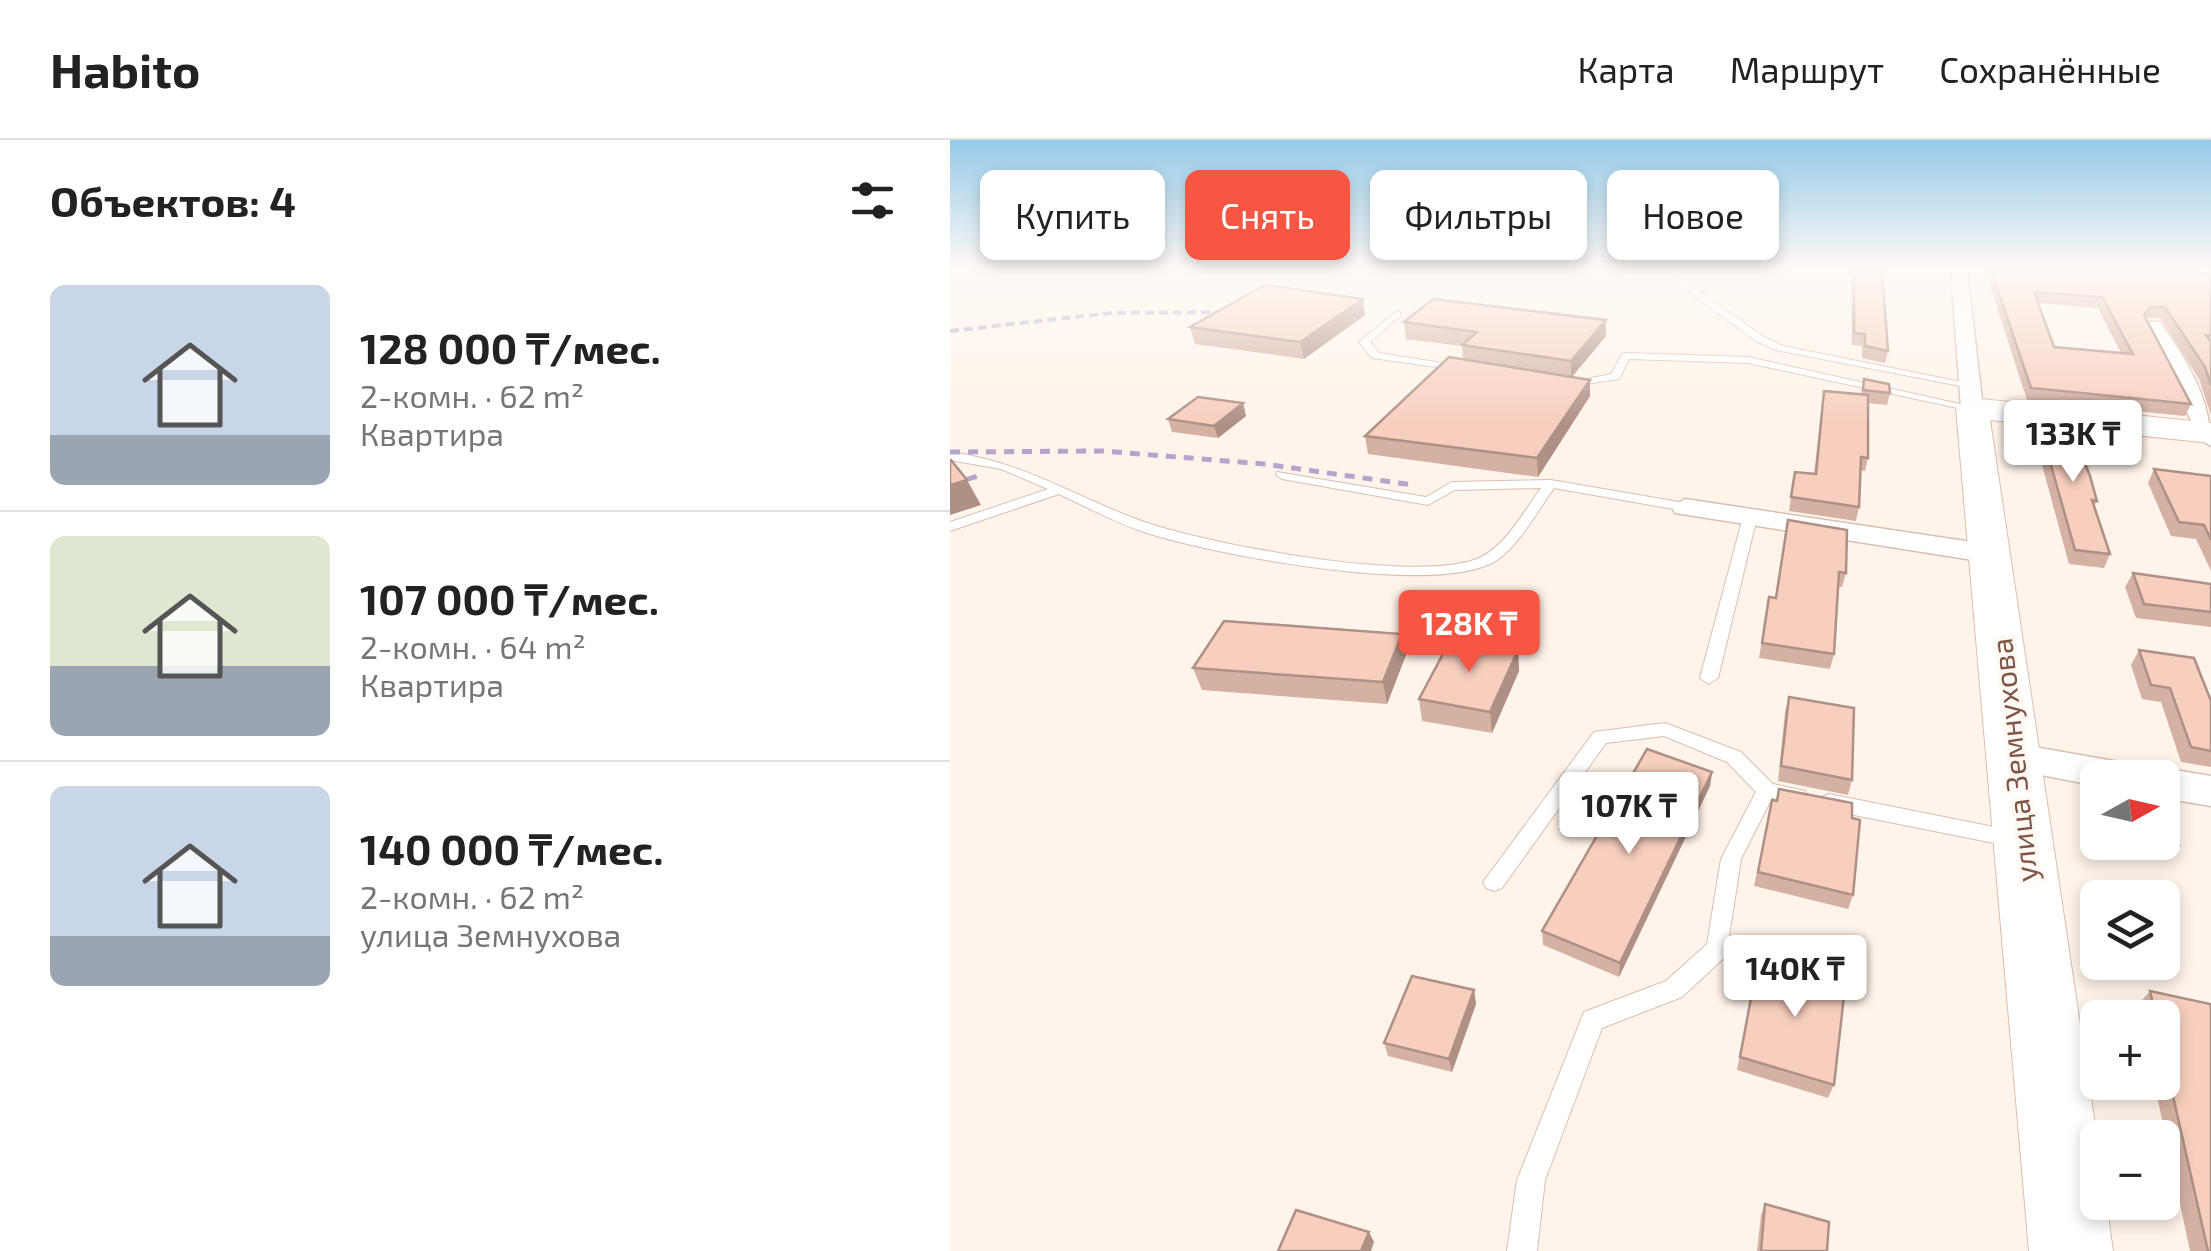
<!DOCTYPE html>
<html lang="ru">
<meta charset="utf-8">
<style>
:root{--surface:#fff;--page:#f2f2f2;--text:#222;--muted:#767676;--line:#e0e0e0;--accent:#f65642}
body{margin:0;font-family:"Exo 2",sans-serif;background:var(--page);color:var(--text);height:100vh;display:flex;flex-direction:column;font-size:38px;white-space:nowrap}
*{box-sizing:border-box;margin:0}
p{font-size:32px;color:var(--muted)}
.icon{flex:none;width:55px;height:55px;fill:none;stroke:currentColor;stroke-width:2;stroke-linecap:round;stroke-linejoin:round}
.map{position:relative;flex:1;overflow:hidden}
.details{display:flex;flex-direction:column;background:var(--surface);width:950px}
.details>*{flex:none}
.guide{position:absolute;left:30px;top:30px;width:950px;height:90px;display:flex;gap:20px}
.needle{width:65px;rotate:82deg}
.controls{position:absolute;left:1130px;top:620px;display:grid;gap:20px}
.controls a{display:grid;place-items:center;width:100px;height:100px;border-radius:15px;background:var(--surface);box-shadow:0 5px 15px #0003;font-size:50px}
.price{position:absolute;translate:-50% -85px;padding:0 22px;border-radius:10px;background:#fff;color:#222;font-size:32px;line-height:65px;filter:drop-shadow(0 2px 5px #0008)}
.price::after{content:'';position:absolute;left:50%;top:60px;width:30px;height:22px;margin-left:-15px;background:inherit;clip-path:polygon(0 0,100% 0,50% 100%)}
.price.on{background:var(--accent);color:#fff}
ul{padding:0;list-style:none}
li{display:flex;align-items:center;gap:30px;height:250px;padding:0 50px}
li+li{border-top:2px solid var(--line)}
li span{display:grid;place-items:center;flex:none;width:280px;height:200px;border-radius:15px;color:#555}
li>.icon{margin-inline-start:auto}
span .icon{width:120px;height:120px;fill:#fffc;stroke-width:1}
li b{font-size:42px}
h2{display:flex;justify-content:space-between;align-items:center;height:120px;padding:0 50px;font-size:42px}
.tag{padding:0 35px;border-radius:15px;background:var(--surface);box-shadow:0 5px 15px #0003;font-size:35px;line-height:90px}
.tag.on{background:var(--accent);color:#fff}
header{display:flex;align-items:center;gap:60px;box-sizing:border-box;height:140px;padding:0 50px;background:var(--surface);border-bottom:2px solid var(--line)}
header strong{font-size:48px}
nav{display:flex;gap:55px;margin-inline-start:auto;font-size:35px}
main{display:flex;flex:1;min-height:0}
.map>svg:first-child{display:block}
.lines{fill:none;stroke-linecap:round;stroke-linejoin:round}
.lane-casing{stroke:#d8bfb2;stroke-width:2}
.street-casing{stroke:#d8bfb2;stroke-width:3}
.secondary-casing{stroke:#dcbeae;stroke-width:2}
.lane{fill:#fff;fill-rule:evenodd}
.street{fill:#fff;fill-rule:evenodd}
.secondary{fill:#fff;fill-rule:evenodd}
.rail-far1{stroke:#b5a5cc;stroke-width:4;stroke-dasharray:9 5;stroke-linecap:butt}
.rail{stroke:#b5a5cc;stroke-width:5;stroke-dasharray:10 8;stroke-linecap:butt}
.wall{fill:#d5b1a3;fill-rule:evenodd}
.shaded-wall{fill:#ae9085}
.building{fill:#f8cebe;stroke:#ae9085;stroke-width:2.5;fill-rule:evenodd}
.labels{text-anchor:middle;stroke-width:8;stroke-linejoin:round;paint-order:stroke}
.street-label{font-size:30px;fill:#7e5648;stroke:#fff9f3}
</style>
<header>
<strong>Habito</strong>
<nav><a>Карта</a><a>Маршрут</a><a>Сохранённые</a></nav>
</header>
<main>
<section class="details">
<h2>Объектов: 4<svg class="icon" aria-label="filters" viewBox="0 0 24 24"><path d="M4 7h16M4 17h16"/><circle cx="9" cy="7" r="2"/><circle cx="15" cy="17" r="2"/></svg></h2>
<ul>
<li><span style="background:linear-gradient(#c9d6e8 75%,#9aa5b1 0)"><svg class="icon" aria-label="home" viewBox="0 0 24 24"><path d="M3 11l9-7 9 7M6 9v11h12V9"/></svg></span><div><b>128 000 ₸/мес.</b><p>2-комн. · 62 m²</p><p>Квартира</p></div></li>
<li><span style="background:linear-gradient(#dfe7d0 65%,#9aa5b1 0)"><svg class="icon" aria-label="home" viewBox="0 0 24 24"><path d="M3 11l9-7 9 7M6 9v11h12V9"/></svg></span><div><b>107 000 ₸/мес.</b><p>2-комн. · 64 m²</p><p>Квартира</p></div></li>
<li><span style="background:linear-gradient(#c9d6e8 75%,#9aa5b1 0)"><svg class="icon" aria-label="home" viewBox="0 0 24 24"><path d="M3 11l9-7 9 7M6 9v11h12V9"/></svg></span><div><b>140 000 ₸/мес.</b><p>2-комн. · 62 m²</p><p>улица Земнухова</p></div></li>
</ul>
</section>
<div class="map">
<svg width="1261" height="1111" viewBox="0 0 1261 1111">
<rect width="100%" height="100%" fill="#fff4ea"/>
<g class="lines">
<g class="lane-casing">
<g id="lane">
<polygon points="709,130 719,130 814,197 833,206 1026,245 1021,248 826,210 806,201"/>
<polygon points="447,171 450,172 450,176 420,202 429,213 511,226 516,229 515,231 422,218 409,202"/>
<polygon points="676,213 798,217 1028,268 1022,271 798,223 679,219 669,239 616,247 611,244 661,234 672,214"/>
<path d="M0,312C73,322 120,354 186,379C248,403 474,446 531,417C556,405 575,370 591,348L505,350L478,365L332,339L326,335L327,332L476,357L502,342L601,340L735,363L742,367L735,371L604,348C588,370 565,413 540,424C474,454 272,416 200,394C168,384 139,368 109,354L0,391V382L98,349L51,329L0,320Z"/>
<polygon points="800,373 807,377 768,538 759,544 750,538 793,377"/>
<polygon points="715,583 791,612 823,644 855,651 858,656 855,661 848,664 822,658 791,719 776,816 732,857 652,888 595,1040 587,1111 557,1111 567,1040 634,872 716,841 757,804 771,719 806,652 777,622 714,596 656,603 552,748 544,751 536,748 533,742 644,592"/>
<polygon points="879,654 1064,691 1071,693 1074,699 1071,705 1064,707 879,670 872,667 869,662 872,657"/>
</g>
</g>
<g class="street-casing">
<g id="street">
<polygon points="1001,130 1017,130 1033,268 1022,275 1011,268"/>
<path d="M1196,182H1210C1237,221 1261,258 1261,306L1249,299L1211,213L1193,186Z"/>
<polygon points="735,359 1042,405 1056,414 1042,423 725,373 722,367"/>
<polygon points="1068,604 1181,624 1198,634 1212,628 1261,636 1261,666 1212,658 1212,638 1148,638 1148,646 1055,628 1049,618 1055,608"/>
</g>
</g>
<g class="secondary-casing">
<polygon id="secondary" points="1022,258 1261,283 1261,303 1040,280 1148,1005 1148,1062 1156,1062 1163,1111 1079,1111 1006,268"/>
</g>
<use href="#lane" class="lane"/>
<use href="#street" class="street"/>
<use href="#secondary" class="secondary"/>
<polyline class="rail-far1" points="0,191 161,173 294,172"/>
<g class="rail">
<polyline points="0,312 153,311 314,324 463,345"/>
<polyline points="0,345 31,335"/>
</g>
</g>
<g class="wall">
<polygon points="901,130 932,130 938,211 935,223 912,218 912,206 902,205"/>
<path d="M1035,130H1207L1261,134V275L1249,239L1210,178H1196L1241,264L1235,276L1077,260ZM1088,163L1148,168L1171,213L1104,207Z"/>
<polygon points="415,175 354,219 245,204 240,187"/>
<polygon points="454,182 656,196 622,237 640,256 588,337 418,314 415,296 513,219 512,206 456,199"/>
<polygon points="914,239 940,253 937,265 918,263 918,318 915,331 910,330 909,367 906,381 839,371 845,332 864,334 874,251 911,254"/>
<polygon points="293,263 296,276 268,298 222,292 218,279"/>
<polygon points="1087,276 1147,361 1144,366 1160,414 1154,428 1119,424 1082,288"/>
<polygon points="1204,329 1261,336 1261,431 1246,399 1221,396 1198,343"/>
<polygon points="838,380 896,433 892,447 888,447 884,514 880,529 809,518 819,457 825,458"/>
<polygon points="1183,433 1261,444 1261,487 1186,478 1175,447"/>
<polygon points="452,494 456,515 437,564 252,550 243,528"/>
<polygon points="568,510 569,531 542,593 472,581 469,559"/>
<polygon points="1189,510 1261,561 1261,627 1231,622 1211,562 1192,559 1181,525"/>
<polygon points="839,557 902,640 898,655 828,641 835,572"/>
<polygon points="762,632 760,646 669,837 593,805 592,791"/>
<polygon points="829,649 903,755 898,769 804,746 822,660 826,661"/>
<polygon points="1212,663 1229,705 1218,719 1167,710 1165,702 1212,702"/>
<polygon points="809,815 884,945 878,958 787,930"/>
<polygon points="524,850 526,864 502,932 438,916 434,903"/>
<polygon points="1200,851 1260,864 1261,867 1261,1111 1240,1111 1204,942 1212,942 1212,878 1191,878 1188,865"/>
<polygon points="815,1064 877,1111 807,1111 811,1075"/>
</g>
<g class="shaded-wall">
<polygon points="413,159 415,175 354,219 350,202"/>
<polygon points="656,180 656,196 621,238 621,221"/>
<polygon points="640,240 640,256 588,337 587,318"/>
<polygon points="293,263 296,276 268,298 264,286"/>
<polygon points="17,340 31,365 0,375 0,345"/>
<polygon points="452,494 456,515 437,564 433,542"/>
<polygon points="568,510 569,531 542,593 540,572"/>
<polygon points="762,632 760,646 669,837 670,823"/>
<polygon points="524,850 526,864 502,932 499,919"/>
<polygon points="419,1092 424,1102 421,1111 411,1111"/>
</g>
<g class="building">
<polygon points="904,130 932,130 938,211 915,206 915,194 904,193"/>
<path d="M1041,130H1207L1261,134V195H1256L1261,202V245L1255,227L1215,167H1201L1194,175L1241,264L1081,248ZM1084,152L1152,157L1183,214L1104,207Z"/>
<polygon points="315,145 413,159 350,202 240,187"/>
<polygon points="483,159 656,180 621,221 512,205 527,192 454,182"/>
<polygon points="499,217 640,240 587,318 415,296"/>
<polygon points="914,239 939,244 940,253 913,250"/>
<polygon points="874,251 918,255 918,318 911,317 909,367 841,357 845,332 866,334"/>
<polygon points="248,257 293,263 264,286 218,279"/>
<polygon points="1087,276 1116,278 1140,336 1147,361 1142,360 1160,414 1125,410"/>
<polygon points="0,320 1,320 17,340 0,345"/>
<polygon points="1204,329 1261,336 1261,400 1254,385 1229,382"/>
<polygon points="838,380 897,390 896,433 889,432 884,514 812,503 819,457 826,458"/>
<polygon points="1183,433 1261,444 1261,472 1194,464"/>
<polygon points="274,481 452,494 433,542 243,528"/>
<polygon points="501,499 568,510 540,572 469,559"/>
<polygon points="1189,510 1244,518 1261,561 1261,611 1241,607 1220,548 1201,545"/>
<polygon points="839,557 904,568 902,640 831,626"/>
<polygon points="697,609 762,632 670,823 592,791"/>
<polygon points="829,649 902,663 902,678 910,680 903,755 808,732 822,660 827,661"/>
<polygon points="1212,663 1216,664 1229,705 1212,702"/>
<polygon points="809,815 896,838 884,945 790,917"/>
<polygon points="462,836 524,850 499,919 434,903"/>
<polygon points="1200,851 1260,864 1261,867 1261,1111 1258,1111 1212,907 1212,878 1206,878"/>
<polygon points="815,1064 879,1082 877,1111 811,1111"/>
<polygon points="346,1070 419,1092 411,1111 328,1111"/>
</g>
<linearGradient id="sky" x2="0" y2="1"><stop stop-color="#96caea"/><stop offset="0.45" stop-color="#fffaf6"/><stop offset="1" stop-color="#fffaf6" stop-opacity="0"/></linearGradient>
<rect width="1261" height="286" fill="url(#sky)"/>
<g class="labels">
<g class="street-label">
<text transform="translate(1065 620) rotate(-96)" y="10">улица Земнухова</text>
</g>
</g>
</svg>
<div class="controls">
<a><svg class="needle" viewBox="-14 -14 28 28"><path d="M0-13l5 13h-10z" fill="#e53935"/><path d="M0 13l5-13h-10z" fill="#767676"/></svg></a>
<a><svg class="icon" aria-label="layers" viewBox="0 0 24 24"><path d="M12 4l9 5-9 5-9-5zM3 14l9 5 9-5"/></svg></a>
<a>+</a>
<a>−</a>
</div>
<b class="price" style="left:1123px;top:345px">133K ₸</b>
<b class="price on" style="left:519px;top:535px">128K ₸</b>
<b class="price" style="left:679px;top:717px">107K ₸</b>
<b class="price" style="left:845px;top:880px">140K ₸</b>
<div class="guide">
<a class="tag">Купить</a>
<a class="tag on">Снять</a>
<a class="tag">Фильтры</a>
<a class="tag">Новое</a>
</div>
</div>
</main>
